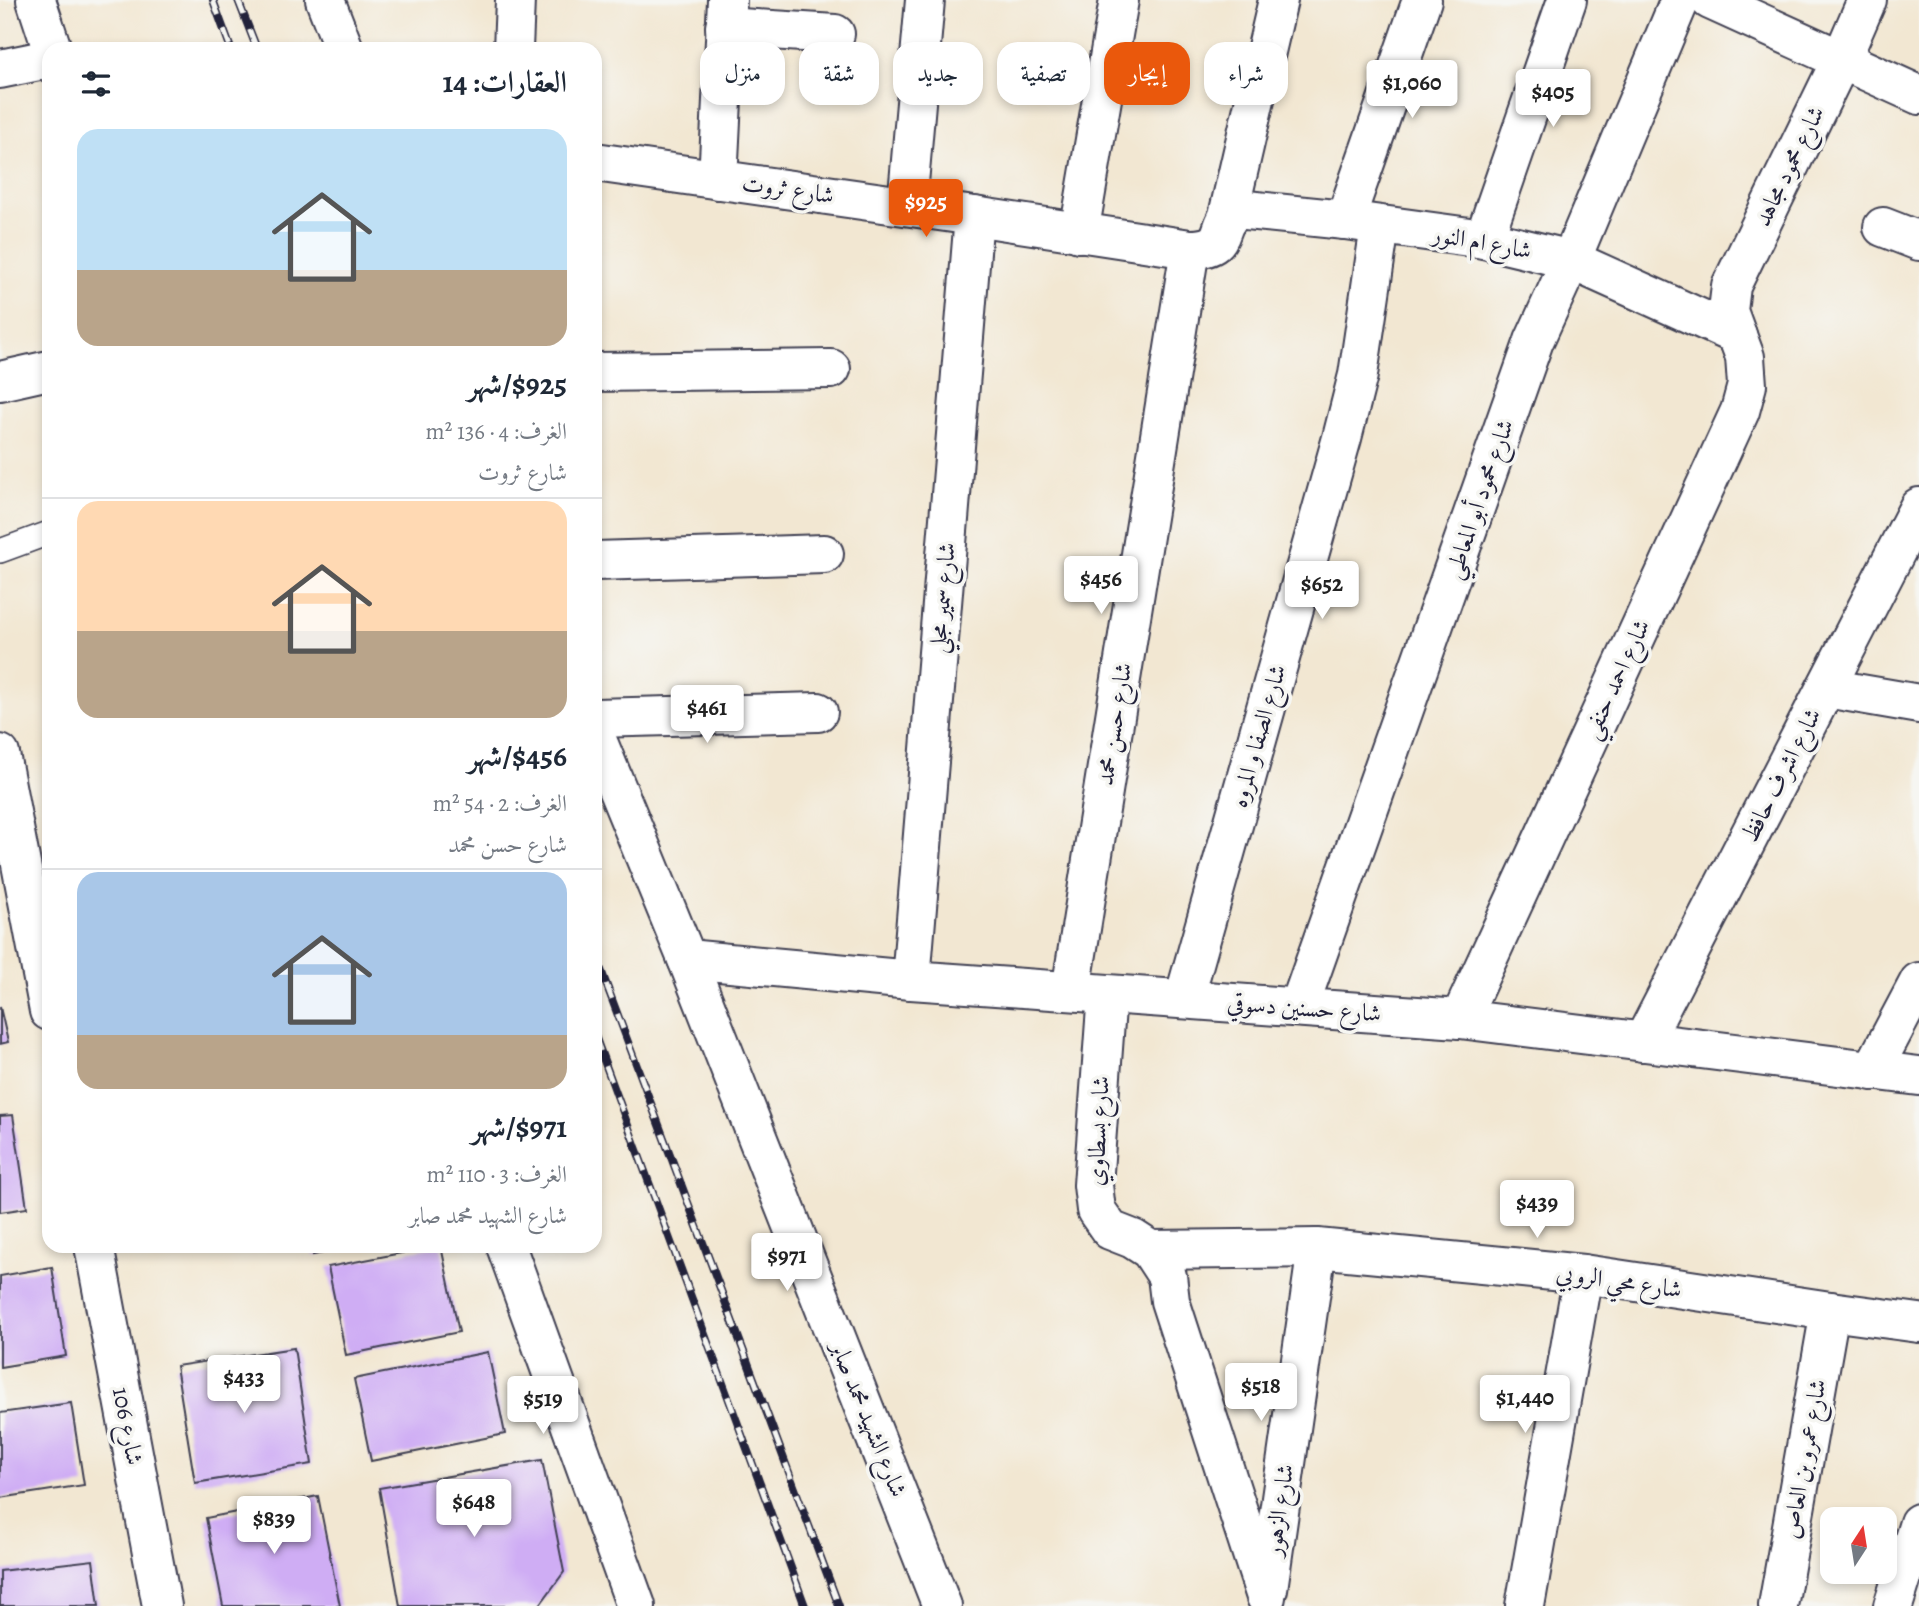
<!DOCTYPE html>
<html lang="ar">
<meta charset="utf-8">
<style>
:root{--surface:#fff;--page:#f6f6f7;--text:#1f2937;--muted:#747a83;--line:#e0e1e3;--accent:#ea580c}
body{margin:0;font-family:Alegreya,Amiri,serif;background:var(--page);color:var(--text);direction:rtl;height:100vh;display:flex;flex-direction:column;font-size:26px;white-space:nowrap}
*{box-sizing:border-box;margin:0}
p{font-size:23px;color:var(--muted)}
.icon{flex:none;width:38px;height:38px;fill:none;stroke:currentColor;stroke-width:2;stroke-linecap:round;stroke-linejoin:round}
.map{position:relative;flex:1;overflow:hidden;direction:ltr}
.drawer{position:absolute;left:42px;top:42px;width:560px;height:1211px;display:flex;flex-direction:column;background:var(--surface);border-radius:21px;box-shadow:0 4px 10px #0003;direction:rtl}
.drawer>*{flex:none}
.top-card{position:absolute;left:623px;top:42px;width:665px;height:63px;direction:rtl;display:flex;gap:14px}
.needle{width:46px;rotate:12deg}
.tools{position:absolute;left:1820px;top:1507px;display:grid;gap:14px}
.tools a{display:grid;place-items:center;width:77px;height:77px;border-radius:14px;background:var(--surface);box-shadow:0 4px 10px #0003;font-size:35px}
.price{position:absolute;translate:-50% -60px;padding:0 16px;border-radius:7px;background:#fff;color:#222;font-size:23px;line-height:46px;filter:drop-shadow(0 2px 4px #0008)}
.price::after{content:'';position:absolute;left:50%;top:42px;width:21px;height:16px;margin-left:-10px;background:inherit;clip-path:polygon(0 0,100% 0,50% 100%)}
.price.on{background:var(--accent);color:#fff}
ul{padding:0;list-style:none}
li{display:grid;align-content:center;gap:14px;height:371px;padding:0 35px}
li+li{border-top:2px solid var(--line)}
li span{display:grid;place-items:center;height:217px;border-radius:21px;color:#555}
li>.icon{margin-inline-start:auto}
span .icon{width:126px;height:126px;fill:#fffc;stroke-width:1}
li b{font-size:30px}
h2{display:flex;justify-content:space-between;align-items:center;height:84px;padding:0 35px;font-size:30px}
.chip{padding:0 24px;border-radius:21px;background:var(--surface);box-shadow:0 4px 10px #0003;font-size:24px;line-height:63px}
.chip.on{background:var(--accent);color:#fff}
.map>svg:first-child{display:block}
.building{fill:#cfadf4}
.lines{fill:none;stroke-linecap:round;stroke-linejoin:round}
.lane-casing{stroke:#414052;stroke-width:26}
.street-casing{stroke:#414052;stroke-width:42}
.lane{stroke:#fff;stroke-width:23}
.street{stroke:#fff;stroke-width:38}
.rail-casing{stroke:#22223b;stroke-width:8}
.rail{stroke:#f6f6f2;stroke-width:5;stroke-dasharray:16;stroke-linecap:butt}
.labels{text-anchor:middle;stroke-width:7;stroke-linejoin:round;paint-order:stroke}
.street-label{font-size:24px;fill:#22223b;stroke:#f6f6f2}
</style>
<div class="map">
<svg width="1919" height="1606" viewBox="0 0 1919 1606">
<rect width="100%" height="100%" fill="#f6f6f2"/>
<filter id="ink" filterUnits="userSpaceOnUse"><feTurbulence type="fractalNoise" baseFrequency=".0143" numOctaves="2"/><feDisplacementMap in="SourceGraphic" scale="14" xChannelSelector="R" yChannelSelector="G"/><feConvolveMatrix kernelMatrix="1 2 1 2 8 2 1 2 1" color-interpolation-filters="sRGB"/></filter>
<filter id="wash" filterUnits="userSpaceOnUse"><feTurbulence type="fractalNoise" baseFrequency=".00686" numOctaves="4" result="noise"/><feDisplacementMap in="SourceGraphic" scale="28" xChannelSelector="R" yChannelSelector="G"/><feGaussianBlur stdDeviation="1.57" result="paint"/><feColorMatrix in="noise" values="0 0 0 0 0 0 0 0 0 0 0 0 0 0 0 0 0 1.4 0 .05"/><feComposite in="paint" operator="in"/></filter>
<g filter="url(#wash)">
<rect width="100%" height="100%" fill="#f2e7d2"/>
<g id="blocks">
<g class="building">
<polygon points="0,1007 8,1042 0,1044"/>
<polygon points="13,1115 27,1208 0,1212 0,1116"/>
<polygon points="311,1246 353,1246 354,1247 313,1255"/>
<polygon points="438,1246 441,1246 459,1332 346,1355 328,1267"/>
<polygon points="52,1267 66,1356 0,1367 0,1276"/>
<polygon points="294,1348 312,1464 195,1483 176,1366"/>
<polygon points="488,1352 505,1434 371,1461 354,1379"/>
<polygon points="71,1403 84,1485 0,1498 0,1413"/>
<polygon points="542,1460 564,1572 539,1606 400,1606 379,1488"/>
<polygon points="318,1496 340,1606 223,1606 206,1518"/>
<polygon points="93,1560 99,1606 0,1606 0,1571"/>
</g>
</g>
</g>
<g filter="url(#ink)">
<use href="#blocks" fill-opacity="0" stroke="#414052" stroke-width="2"/>
<g class="lines">
<g class="lane-casing">
<polyline id="lane" points="0,551 49,533"/>
</g>
<g class="street-casing">
<g id="street">
<polyline points="36,0 52,49"/>
<polyline points="325,0 344,49"/>
<polyline points="1710,0 1919,95"/>
<polyline points="725,27 835,34"/>
<polyline points="513,49 515,0"/>
<polyline points="0,69 49,59"/>
<path d="M595,162L974,216L1190,249C1232,249 1214,223 1235,212C1238,210 1243,210 1246,210L1345,220L1484,239L1571,260L1737,335"/>
<polyline points="718,180 727,0"/>
<polyline points="907,206 925,0"/>
<polyline points="1227,220 1278,0"/>
<polyline points="1345,220 1422,0"/>
<polyline points="1883,227 1919,241"/>
<polyline points="1079,233 1119,0"/>
<polyline points="1484,239 1567,0"/>
<polyline points="595,372 831,369"/>
<polyline points="0,381 49,370"/>
<polyline points="595,561 824,554"/>
<polyline points="1826,688 1919,704"/>
<polyline points="595,718 818,712"/>
<polyline points="595,735 687,959 942,1606"/>
<polyline points="0,754 49,1011"/>
<polyline points="687,959 911,980 1460,1019 1919,1076"/>
<polyline points="911,980 974,216"/>
<polyline points="1071,991 1190,249"/>
<polyline points="1107,994 1093,1185 1096,1210 1110,1230 1133,1239 1150,1250 1167,1276 1170,1301 1266,1597"/>
<polyline points="1184,999 1342,438 1358,375 1380,226"/>
<polyline points="1299,1007 1534,341 1571,260 1680,0"/>
<polyline points="1460,1019 1740,411 1747,385 1745,357 1728,311 1731,286 1841,60 1867,0"/>
<polyline points="1643,1042 1919,507"/>
<polyline points="1872,1071 1919,982"/>
<polyline points="94,1246 162,1606"/>
<polyline points="506,1246 636,1606"/>
<polyline points="1150,1250 1317,1248 1583,1274 1830,1311 1919,1323"/>
<polyline points="1268,1589 1317,1248"/>
<polyline points="1525,1606 1583,1274"/>
<polyline points="1778,1606 1830,1311"/>
<polyline points="1893,1606 1919,1523"/>
</g>
</g>
<use href="#lane" class="lane"/>
<use href="#street" class="street"/>
<g class="rail-casing">
<g id="rail">
<polyline points="213,0 231,49"/>
<polyline points="238,0 257,49"/>
<polyline points="595,954 839,1606"/>
<polyline points="595,1036 805,1606"/>
</g>
</g>
<use href="#rail" class="rail"/>
</g>
</g>
<g class="labels">
<g class="street-label">
<text transform="translate(1789 166) rotate(-64)" y="8">شارع محمود مجاهد</text>
<text transform="translate(788 189) rotate(8)" y="8">شارع ثروت</text>
<text transform="translate(1482 242) rotate(10)" y="8">شارع ام النور</text>
<text transform="translate(1479 499) rotate(-71)" y="8">شارع محمود أبو المعاطي</text>
<text transform="translate(942 598) rotate(-85)" y="8">شارع سمير مجلي</text>
<text transform="translate(1616 679) rotate(-65)" y="8">شارع احمد حنفي</text>
<text transform="translate(1114 724) rotate(-81)" y="8">شارع حسن محمد</text>
<text transform="translate(1258 736) rotate(-74)" y="8">شارع الصفا و المروه</text>
<text transform="translate(1781 775) rotate(-63)" y="8">شارع اشرف حافظ</text>
<text transform="translate(1304 1008) rotate(4)" y="8">شارع حسنين دسوقي</text>
<text transform="translate(1098 1131) rotate(-87)" y="8">شارع بسطاوي</text>
<text transform="translate(1619 1281) rotate(8)" y="8">شارع محي الروبي</text>
<text transform="translate(869 1419) rotate(68)" y="8">شارع الشهيد محمد صابر</text>
<text transform="translate(128 1426) rotate(79)" y="8">شارع 106</text>
<text transform="translate(1804 1459) rotate(-80)" y="8">شارع عمرو بن العاص</text>
<text transform="translate(1279 1510) rotate(-82)" y="8">شارع الزهور</text>
</g>
</g>
</svg>
<div class="tools">
<a><svg class="needle" viewBox="-14 -14 28 28"><path d="M0-13l5 13h-10z" fill="#e53935"/><path d="M0 13l5-13h-10z" fill="#747a83"/></svg></a>
</div>
<b class="price" style="left:1412px;top:120px">$1,060</b>
<b class="price" style="left:1553px;top:129px">$405</b>
<b class="price on" style="left:926px;top:239px">$925</b>
<b class="price" style="left:1101px;top:616px">$456</b>
<b class="price" style="left:1322px;top:621px">$652</b>
<b class="price" style="left:707px;top:745px">$461</b>
<b class="price" style="left:1537px;top:1240px">$439</b>
<b class="price" style="left:787px;top:1293px">$971</b>
<b class="price" style="left:244px;top:1415px">$433</b>
<b class="price" style="left:1261px;top:1423px">$518</b>
<b class="price" style="left:1525px;top:1435px">$1,440</b>
<b class="price" style="left:543px;top:1436px">$519</b>
<b class="price" style="left:474px;top:1539px">$648</b>
<b class="price" style="left:274px;top:1556px">$839</b>
<div class="top-card">
<a class="chip">شراء</a>
<a class="chip on">إيجار</a>
<a class="chip">تصفية</a>
<a class="chip">جديد</a>
<a class="chip">شقة</a>
<a class="chip">منزل</a>
</div>
<section class="drawer">
<h2>العقارات: 14<svg class="icon" aria-label="filters" viewBox="0 0 24 24"><path d="M4 7h16M4 17h16"/><circle cx="9" cy="7" r="2"/><circle cx="15" cy="17" r="2"/></svg></h2>
<ul>
<li><span style="background:linear-gradient(#bfe0f5 65%,#b9a48a 0)"><svg class="icon" aria-label="home" viewBox="0 0 24 24"><path d="M3 11l9-7 9 7M6 9v11h12V9"/></svg></span><div><b>$925/شهر</b><p>الغرف: 4 · 136 m²</p><p>شارع ثروت</p></div></li>
<li><span style="background:linear-gradient(#ffd9b3 60%,#b9a48a 0)"><svg class="icon" aria-label="home" viewBox="0 0 24 24"><path d="M3 11l9-7 9 7M6 9v11h12V9"/></svg></span><div><b>$456/شهر</b><p>الغرف: 2 · 54 m²</p><p>شارع حسن محمد</p></div></li>
<li><span style="background:linear-gradient(#a9c7e8 75%,#b9a48a 0)"><svg class="icon" aria-label="home" viewBox="0 0 24 24"><path d="M3 11l9-7 9 7M6 9v11h12V9"/></svg></span><div><b>$971/شهر</b><p>الغرف: 3 · 110 m²</p><p>شارع الشهيد محمد صابر</p></div></li>
</ul>
</section>
</div>
